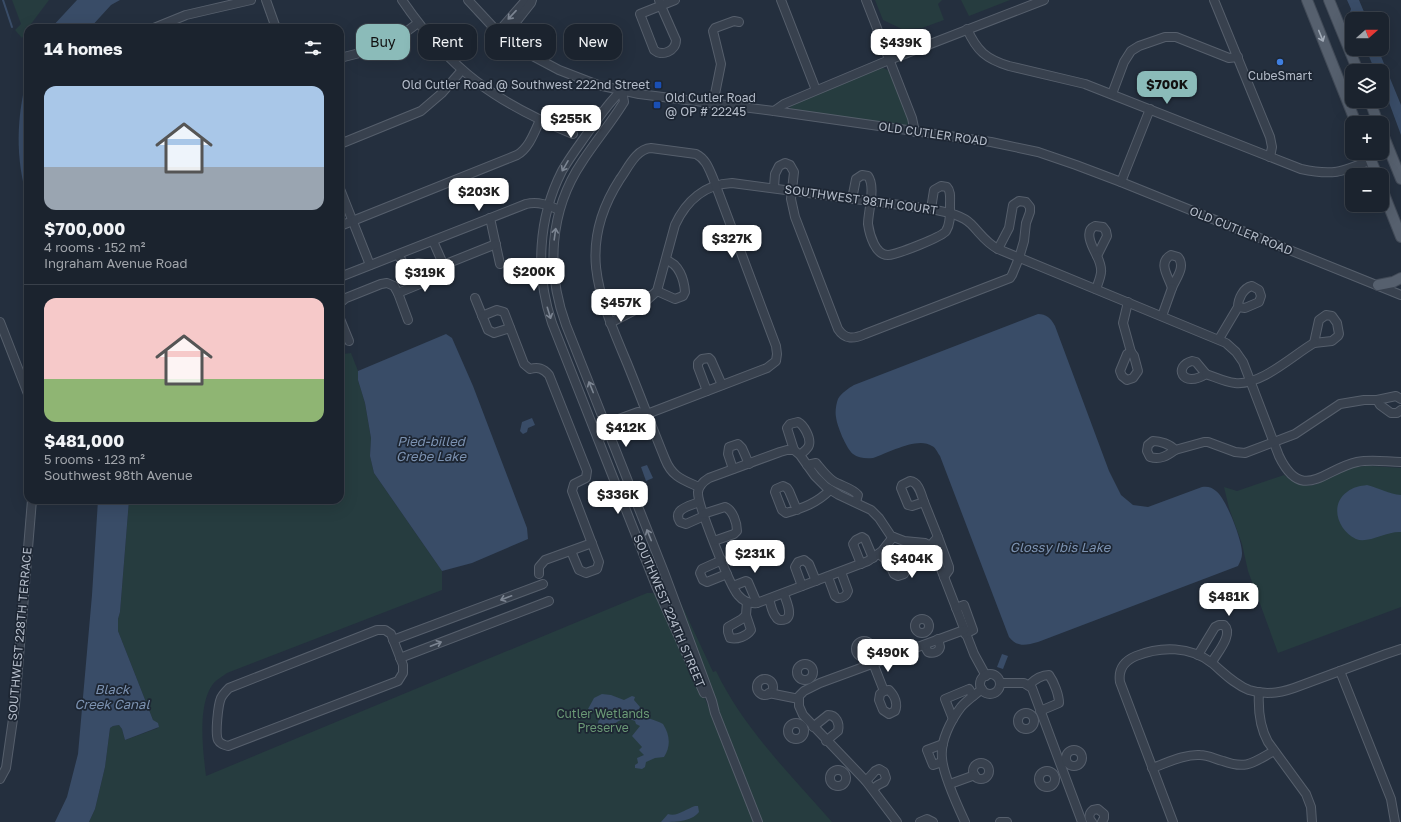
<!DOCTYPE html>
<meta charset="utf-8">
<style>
:root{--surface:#1b232e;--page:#242b36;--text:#f1f3f6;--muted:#a0a4aa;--line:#39404a;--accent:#8bbbb9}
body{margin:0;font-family:"Golos Text",sans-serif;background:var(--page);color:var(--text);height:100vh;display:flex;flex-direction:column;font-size:15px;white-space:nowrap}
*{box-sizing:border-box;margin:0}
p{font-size:13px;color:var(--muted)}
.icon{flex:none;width:22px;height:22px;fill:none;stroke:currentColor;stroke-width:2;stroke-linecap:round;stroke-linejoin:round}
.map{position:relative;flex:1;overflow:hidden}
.side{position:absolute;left:24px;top:24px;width:320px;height:480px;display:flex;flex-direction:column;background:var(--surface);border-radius:12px;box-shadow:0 4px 16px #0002,0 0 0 1px var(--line)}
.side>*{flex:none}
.banner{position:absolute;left:356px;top:24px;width:380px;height:36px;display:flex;gap:8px}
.needle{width:26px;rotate:69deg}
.fabs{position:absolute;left:1345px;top:12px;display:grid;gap:8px}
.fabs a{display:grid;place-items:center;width:44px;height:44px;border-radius:8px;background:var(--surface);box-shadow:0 4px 16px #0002,0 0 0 1px var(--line);font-size:20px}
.price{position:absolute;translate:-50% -34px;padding:0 9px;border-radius:8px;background:#fff;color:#222;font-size:13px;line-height:26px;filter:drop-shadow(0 1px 2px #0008)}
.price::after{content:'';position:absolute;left:50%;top:24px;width:12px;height:9px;margin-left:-6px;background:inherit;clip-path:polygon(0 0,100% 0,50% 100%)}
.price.on{background:var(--accent);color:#111}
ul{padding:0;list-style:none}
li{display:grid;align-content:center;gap:8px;height:212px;padding:0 20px}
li+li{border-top:1px solid var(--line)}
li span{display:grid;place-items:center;height:124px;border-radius:12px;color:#555}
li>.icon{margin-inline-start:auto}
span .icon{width:72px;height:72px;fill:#fffc;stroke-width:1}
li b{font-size:17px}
h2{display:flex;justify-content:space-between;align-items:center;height:48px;padding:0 20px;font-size:17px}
.chip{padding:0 14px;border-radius:12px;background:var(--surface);box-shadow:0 4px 16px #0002,0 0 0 1px var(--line);font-size:14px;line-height:36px}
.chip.on{background:var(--accent);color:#111}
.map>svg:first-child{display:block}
.green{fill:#263c3f}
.water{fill:#394c67}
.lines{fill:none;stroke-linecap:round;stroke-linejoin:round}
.stream{stroke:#394c67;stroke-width:2}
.minor-casing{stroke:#565f6c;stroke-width:10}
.major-casing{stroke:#414a57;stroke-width:12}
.minor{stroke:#38414e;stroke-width:8}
.major{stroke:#56606e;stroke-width:10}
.oneway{stroke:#7c8592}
.oneway2{stroke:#a1aab7}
.shop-dot{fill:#3f7fe0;stroke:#1d2633;stroke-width:1.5}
.transit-dot{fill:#1a4fb4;stroke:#1d2633;stroke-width:1.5}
.labels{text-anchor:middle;stroke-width:3.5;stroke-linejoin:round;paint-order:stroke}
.poi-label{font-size:12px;fill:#b4bcc9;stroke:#1d2633}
.street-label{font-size:12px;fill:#b4bcc9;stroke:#1d2633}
.park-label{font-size:12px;fill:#6b9a76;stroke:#1d2633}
.water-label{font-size:13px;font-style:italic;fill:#7c92b1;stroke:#1d2633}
</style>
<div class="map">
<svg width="1401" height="822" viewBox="0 0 1401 822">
<rect width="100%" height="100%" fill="#242f3e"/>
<g class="green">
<polygon points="12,0 49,0 28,28 22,38 15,30 21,24"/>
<polygon points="875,0 942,0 938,4 944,20 922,28 902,29 883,20"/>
<polygon points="961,0 1010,0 969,16"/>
<polygon points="880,68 883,68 890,71 909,120 907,126 791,110 790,106"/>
<path d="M340,352L343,354L351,353L358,371V380L365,403L371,438L370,456L374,473L442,571V590L227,673C223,676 216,680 213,684C197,705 203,751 206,776L647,593H653L656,595L706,701L754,822H89L95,809L105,767L110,728L113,726L119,725L122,729L125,740L158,728L153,720L118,631V619L120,612L129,500H340Z"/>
<path d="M1371,466L1401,468V607L1278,653L1248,571L1242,544L1229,508L1224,487L1237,491L1284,475C1313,497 1319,480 1346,469C1355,466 1363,466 1371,466Z"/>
<path d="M677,595L713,672L716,671C744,729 790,774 832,822H762L714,702L676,596Z"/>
</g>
<g class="water">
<polygon points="77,0 120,0 111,5 90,28 51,28"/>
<polygon points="1347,0 1359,0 1367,19 1355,19 1354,15 1352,14 1350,12 1351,9"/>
<polygon points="1366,49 1378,49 1401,105 1401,135 1387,97 1382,88 1382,71 1375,71"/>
<path d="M28,74V201C15,159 16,117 28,74Z"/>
<path d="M1038,314C1046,314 1051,318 1055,326L1109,471L1121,495L1133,505L1148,507L1202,487C1207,486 1212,487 1216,491C1226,498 1243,542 1242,554C1242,558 1240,562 1238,566L1038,642C1026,645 1018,648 1009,637L940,456C937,452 936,448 932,446C918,436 888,453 873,458C866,459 858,458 853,454C846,448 837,426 836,417C835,412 836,404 838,399C841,393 849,388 854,385Z"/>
<polygon points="446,334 452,338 473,386 527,528 528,539 472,563 442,571 374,473 370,456 371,438 365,403 358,380 358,371"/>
<polygon points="532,418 535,425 528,428 527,432 523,434 520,431 522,422"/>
<polygon points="647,465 653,478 646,481 641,467"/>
<path d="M1367,485C1379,488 1389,494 1401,495V532C1387,531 1368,544 1356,539C1338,531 1329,505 1347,492C1353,487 1360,486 1367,485Z"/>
<polygon points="98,500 129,500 120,612 118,619 118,631 153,720 158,723 159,727 125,740 122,729 119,725 113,726 110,728 105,767 95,809 89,822 55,822 67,797 78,754 92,595"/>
<polygon points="1002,654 1008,656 1003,669 997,667"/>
<path d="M602,694L611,695L624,700L632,696L635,697L634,700L640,707L639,711C645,719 654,719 663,724C670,735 671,746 664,757L655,758L646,762L645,767L642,769L635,768V765L638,763L637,758L644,755L639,750L642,747L632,736L640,726L636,724L635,721C628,718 618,719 614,725L606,724L608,728H599L598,722L602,714L595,710L591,712L588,709L594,698Z"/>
<path d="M695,806H698L699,812C691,822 675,822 661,822L668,814C677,817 686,809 695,806Z"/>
</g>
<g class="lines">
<polyline class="stream" points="3,0 12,27"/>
<g class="minor-casing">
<g id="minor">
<polyline points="266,0 276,28"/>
<path d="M402,0C449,69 496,103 573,134"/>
<polyline points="468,0 494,28 527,53 559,70 598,85 639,94 774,111 991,142 1038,152 1076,165 1121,182 1401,295"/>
<path d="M659,0L661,6L676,40C676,51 662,57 654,50L640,14L675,0"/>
<polyline points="781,0 816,90"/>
<polyline points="866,0 912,118 915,132"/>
<polyline points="1214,0 1270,137 1272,147 1270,157"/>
<polyline points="154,28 186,15 251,0"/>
<path d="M967,29C977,51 986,59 1009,66L1085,84L1301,169C1333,176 1342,172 1371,160"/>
<polyline points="499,31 526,0"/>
<polyline points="505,36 531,3 532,0"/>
<polyline points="340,58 387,46 418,23"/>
<path d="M622,90L624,102L622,105C610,124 595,142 582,162C549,211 546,271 566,325L664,572L712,701L715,713L758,822"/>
<path d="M622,90C608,103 600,116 589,131C580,144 570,157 562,171C538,218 535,273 552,323L656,586L704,693"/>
<polyline points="1112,94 1124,62 1131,51 1139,46 1165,37 1176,37 1229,58 1238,57"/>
<polyline points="713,104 721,64 713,31 715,28 734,21 739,22"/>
<polyline points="774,111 784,104 889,60 1044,0"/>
<polyline points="340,144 421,111 442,93 462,70"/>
<polyline points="1121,182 1150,109"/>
<path d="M774,187L775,174L779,166L785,163L790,165L794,172L791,199L795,217L838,329C845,340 854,339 865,334L1010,278L1012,275L1019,258L1024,241L1026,223L1030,212V207L1026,202L1019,201L1013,205L1009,228L998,249"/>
<polyline points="340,189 370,265"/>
<path d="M852,199L856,179L862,175L868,176C876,187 868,211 868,224C869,231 871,238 874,244C877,250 881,255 888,255C896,255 942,237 946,231C951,223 950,213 950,204C950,198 951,191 947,187L941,186L934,190L931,209"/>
<polyline points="490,218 500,264"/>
<path d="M340,226L517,155C529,148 534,133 540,120"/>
<path d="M1095,226L1103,227L1106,231L1107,236L1097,256C1093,248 1083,231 1095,226Z"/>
<polyline points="433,241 444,266"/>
<polyline points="398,255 406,267 418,263 424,264 432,279"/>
<path d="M1171,255L1178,257C1186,267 1176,278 1172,288C1169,277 1157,263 1171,255Z"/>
<path d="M340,277L526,204C538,201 548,205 559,210"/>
<path d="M1096,289C1101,275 1104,271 1097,256"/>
<path d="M657,291L675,299L683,296L685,292C684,279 679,264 666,260"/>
<polyline points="398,293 408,320"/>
<polyline points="475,298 488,330 494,333 510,328"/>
<polyline points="1128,302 1123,323 1131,352"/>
<path d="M340,303L346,298L381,284L387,283L394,286L398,293L432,279C438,275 440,268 446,264L496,244"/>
<polygon points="1326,315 1332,316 1337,323 1339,334 1338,336 1332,341 1314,343 1319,320"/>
<path d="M482,316L497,310L504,312L524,364L530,369C538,367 543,368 549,375L587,471L586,478L574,484L572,491L599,562L597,569L586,573L579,570L571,551"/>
<polyline points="1162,316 1172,288"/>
<polyline points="340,319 349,341"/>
<polyline points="0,322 28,394"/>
<path d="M610,323L637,309L657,291L675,225C686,201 705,184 732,183L931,209C944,212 961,214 971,224C981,234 985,242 998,249L1226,343L1236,352L1243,362L1279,456C1302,504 1324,469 1357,462C1372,459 1387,462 1401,462"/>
<path d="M1219,339L1238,307C1238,299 1243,288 1252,286L1259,290L1261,296L1259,302L1245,308L1238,307"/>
<polygon points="1131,352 1134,356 1138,371 1133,378 1127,380 1122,376 1120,371 1127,354"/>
<path d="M1192,361L1196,362L1206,374C1182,389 1173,366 1192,361Z"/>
<path d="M1206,374C1215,377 1225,382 1235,383C1261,386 1293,355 1314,343"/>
<polyline points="707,391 698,367 698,363 702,359 709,358 711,360 722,385"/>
<polyline points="1401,399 1396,396 1377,400 1380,405 1391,413 1397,413 1401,410"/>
<polyline points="594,428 638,412 647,414"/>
<path d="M598,438L642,420L647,414L767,368L776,361L777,354L776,346L713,178C709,169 706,159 696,154L651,148C636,149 628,168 620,179C576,247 599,296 627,363C640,395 652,427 665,459C672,477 683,480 699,487"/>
<path d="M1153,441C1160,441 1170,444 1175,450C1167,456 1160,460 1150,457L1147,451L1148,445Z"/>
<path d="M794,450H787L780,452L709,478C704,481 699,485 698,492C697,504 730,586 738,595C743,601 749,604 757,603L868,561L882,551L893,537"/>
<polyline points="1175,450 1204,442 1208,442 1235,452 1245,453 1295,434 1340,404 1364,400 1377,400"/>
<path d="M800,455C803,452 808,449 809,445C811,438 804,425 798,422L790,424L787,428L794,450L800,455L815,476L826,487L839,495L871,510L879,518L891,536L904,541L925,543L930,546"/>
<path d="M807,465L816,463C821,469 826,476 833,481C841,486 852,488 858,495L856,502"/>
<polyline points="733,469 728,454 729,447 738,444 742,448 749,464"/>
<path d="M910,481C919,482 921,494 924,502L912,506L908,505L901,488L902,485Z"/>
<path d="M699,502C690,506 672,509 680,522L686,524L704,516"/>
<polyline points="924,502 938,537 930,546 934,551 974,654 986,676"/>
<path d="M797,510L789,491L787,488L783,486L776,489L775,492L782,510L786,513C803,508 817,503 830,490"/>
<path d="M703,514L725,507C733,510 737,523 737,531L734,534L714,541"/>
<polyline points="938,537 949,567 949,570 944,577"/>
<path d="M879,554L888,561L894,574L898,576L904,574L906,569C904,559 897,562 888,561"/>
<polyline points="722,560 702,569 700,573 703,580 707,582 727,574"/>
<polyline points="861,564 853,544 856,540 862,537 865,539 873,558"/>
<polyline points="539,574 539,567 545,560 592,543"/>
<path d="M828,577L835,596L838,598C843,598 846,597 848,591L841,572"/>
<polyline points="733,586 746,581 748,582 757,603"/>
<polyline points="802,586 795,567 798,562 804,560 809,564 816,581"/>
<path d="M769,599C771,605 772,613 776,617C777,619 779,620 781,620C796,620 786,601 784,594"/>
<polyline points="956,608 964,605 973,630 965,634"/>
<path d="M746,615L742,619L728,627V632L730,638C737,640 747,636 751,630L746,615L747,602"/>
<circle cx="922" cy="626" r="7"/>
<path d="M377,630H385L391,634L403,665V673L398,681L228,746C224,745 220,744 218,740C215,734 218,705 221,698C223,694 226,691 229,688Z"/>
<polyline points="393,640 543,584"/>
<circle cx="864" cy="649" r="8"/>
<path d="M924,645L928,652C933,654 939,652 940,647L938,639"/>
<path d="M1198,655L1215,627L1219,625H1224C1234,634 1217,653 1212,662"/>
<polyline points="400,658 549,601"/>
<polyline points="873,663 884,691"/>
<circle cx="805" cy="672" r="8"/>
<polyline points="1340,671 1391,799 1395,822"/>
<circle cx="990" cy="684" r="10"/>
<circle cx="765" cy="687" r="8"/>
<polyline points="1000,683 1024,683 1032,688 1082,822"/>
<path d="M1029,685C1034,680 1041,675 1049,675C1054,682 1059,695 1059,703L1040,711"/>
<path d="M889,690C895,696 898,704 895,711L889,714L883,710L879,700L880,694L884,691Z"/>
<path d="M1259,692C1258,709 1259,726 1268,742L1306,794L1311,807L1312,822"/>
<polyline points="769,693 799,699"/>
<circle cx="1026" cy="721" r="8"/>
<polyline points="953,719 945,699 969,689 973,696"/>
<circle cx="796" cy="731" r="8"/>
<path d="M813,727L828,715C836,715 840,723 838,731L826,741"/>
<circle cx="1074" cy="758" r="8"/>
<polyline points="942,762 933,765 927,750 943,744"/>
<circle cx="981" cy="771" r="8"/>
<path d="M1152,768C1167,763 1184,754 1200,755C1208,755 1215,759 1223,761C1247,770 1254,762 1274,751"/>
<circle cx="838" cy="778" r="8"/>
<circle cx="1047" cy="779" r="8"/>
<polyline points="0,779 6,768 15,705 32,500"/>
<polyline points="866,781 875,771 879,769 884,772 886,778 884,782 878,785 873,789"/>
<polyline points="950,784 975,775"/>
<polyline points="897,822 866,781 803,715 799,706 799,696 804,691 820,683 964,630"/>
<polyline points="920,822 927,819 933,822"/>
<path d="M965,822C958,807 943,774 942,758C940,741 951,720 961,707C967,700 975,695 982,689"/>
<polyline points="1000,822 1007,822"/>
<path d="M1092,822C1088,818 1089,813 1093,810L1098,809L1104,814V818L1102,822"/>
<path d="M1173,822L1120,682C1118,669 1124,661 1136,656C1161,646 1190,646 1212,663C1224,673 1234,684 1249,690C1264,695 1280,693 1294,688L1386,654L1401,649"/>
</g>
</g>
<g class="major-casing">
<g id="major">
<polyline points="1307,0 1356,123"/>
<polyline points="1329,0 1358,71"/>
<polyline points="1370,101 1378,123"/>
<polyline points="1382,132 1401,179"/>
<polyline points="1368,153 1377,175"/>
<polyline points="1382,189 1401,237"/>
<polyline points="1378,285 1393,282 1401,278"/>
</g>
</g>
<use href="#minor" class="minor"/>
<use href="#major" class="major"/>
</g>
<defs><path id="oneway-shaft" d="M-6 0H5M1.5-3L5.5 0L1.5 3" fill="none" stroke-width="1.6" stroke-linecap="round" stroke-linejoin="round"/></defs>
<g class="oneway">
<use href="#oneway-shaft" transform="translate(512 15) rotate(133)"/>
<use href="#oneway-shaft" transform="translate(565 166) rotate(120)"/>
<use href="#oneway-shaft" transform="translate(555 234) rotate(-82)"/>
<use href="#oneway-shaft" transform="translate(549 313) rotate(73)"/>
<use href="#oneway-shaft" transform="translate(591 387) rotate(-112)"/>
<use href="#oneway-shaft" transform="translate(649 535) rotate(-112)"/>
<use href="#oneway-shaft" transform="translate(506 598) rotate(159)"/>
<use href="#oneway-shaft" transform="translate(436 644) rotate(-21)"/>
</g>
<use class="oneway2" href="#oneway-shaft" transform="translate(1321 36) rotate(68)"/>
<circle class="shop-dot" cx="1280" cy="62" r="4"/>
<g class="transit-dot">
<rect x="654" y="81" width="8" height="8" rx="2"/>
<rect x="653" y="101" width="8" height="8" rx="2"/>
</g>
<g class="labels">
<g class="poi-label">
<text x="1280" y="80">CubeSmart</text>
<text x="650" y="89" text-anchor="end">Old Cutler Road @ Southwest 222nd Street</text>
<text x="665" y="102" text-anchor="start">Old Cutler Road<tspan x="665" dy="14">@ OP # 22245</tspan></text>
</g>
<g class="street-label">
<text transform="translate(933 134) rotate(8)" y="4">OLD CUTLER ROAD</text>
<text transform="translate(861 200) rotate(8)" y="4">SOUTHWEST 98TH COURT</text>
<text transform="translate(1241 231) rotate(22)" y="4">OLD CUTLER ROAD</text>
<text transform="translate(669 611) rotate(67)" y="4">SOUTHWEST 224TH STREET</text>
<text transform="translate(20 634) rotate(-85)" y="4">SOUTHWEST 228TH TERRACE</text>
</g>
<g class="park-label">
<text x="603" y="718">Cutler Wetlands<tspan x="603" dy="14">Preserve</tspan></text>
</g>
<g class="water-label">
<text x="431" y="446">Pied-billed<tspan x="431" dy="15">Grebe Lake</tspan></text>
<text x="1060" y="552">Glossy Ibis Lake</text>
<text x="112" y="694">Black<tspan x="112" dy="15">Creek Canal</tspan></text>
</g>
</g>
</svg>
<div class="fabs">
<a><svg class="needle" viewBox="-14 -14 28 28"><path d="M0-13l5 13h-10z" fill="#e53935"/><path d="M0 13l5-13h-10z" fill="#a0a4aa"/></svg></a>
<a><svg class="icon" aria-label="layers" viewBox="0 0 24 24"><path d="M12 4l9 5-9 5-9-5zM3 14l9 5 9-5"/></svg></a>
<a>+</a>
<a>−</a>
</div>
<b class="price" style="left:901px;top:63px">$439K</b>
<b class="price on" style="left:1167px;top:105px">$700K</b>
<b class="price" style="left:571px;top:139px">$255K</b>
<b class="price" style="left:479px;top:212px">$203K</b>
<b class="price" style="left:732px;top:259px">$327K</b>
<b class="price" style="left:534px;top:292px">$200K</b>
<b class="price" style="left:425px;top:293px">$319K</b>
<b class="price" style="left:621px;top:323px">$457K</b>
<b class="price" style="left:626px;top:448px">$412K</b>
<b class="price" style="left:618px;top:515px">$336K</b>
<b class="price" style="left:755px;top:574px">$231K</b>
<b class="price" style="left:912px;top:579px">$404K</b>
<b class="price" style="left:1229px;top:617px">$481K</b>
<b class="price" style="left:888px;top:673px">$490K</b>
<div class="banner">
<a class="chip on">Buy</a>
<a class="chip">Rent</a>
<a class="chip">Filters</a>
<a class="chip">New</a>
</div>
<section class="side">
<h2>14 homes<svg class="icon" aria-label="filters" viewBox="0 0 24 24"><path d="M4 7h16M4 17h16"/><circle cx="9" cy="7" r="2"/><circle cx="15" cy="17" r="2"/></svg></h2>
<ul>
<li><span style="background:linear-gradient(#a9c7e8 65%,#9aa5b1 0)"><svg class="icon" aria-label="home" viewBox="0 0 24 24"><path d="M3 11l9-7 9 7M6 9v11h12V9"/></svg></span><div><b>$700,000</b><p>4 rooms · 152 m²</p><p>Ingraham Avenue Road</p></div></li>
<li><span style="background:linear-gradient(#f6c9c9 65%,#8fb573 0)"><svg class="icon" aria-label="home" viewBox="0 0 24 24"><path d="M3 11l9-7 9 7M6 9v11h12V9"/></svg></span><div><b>$481,000</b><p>5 rooms · 123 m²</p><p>Southwest 98th Avenue</p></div></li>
</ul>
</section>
</div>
